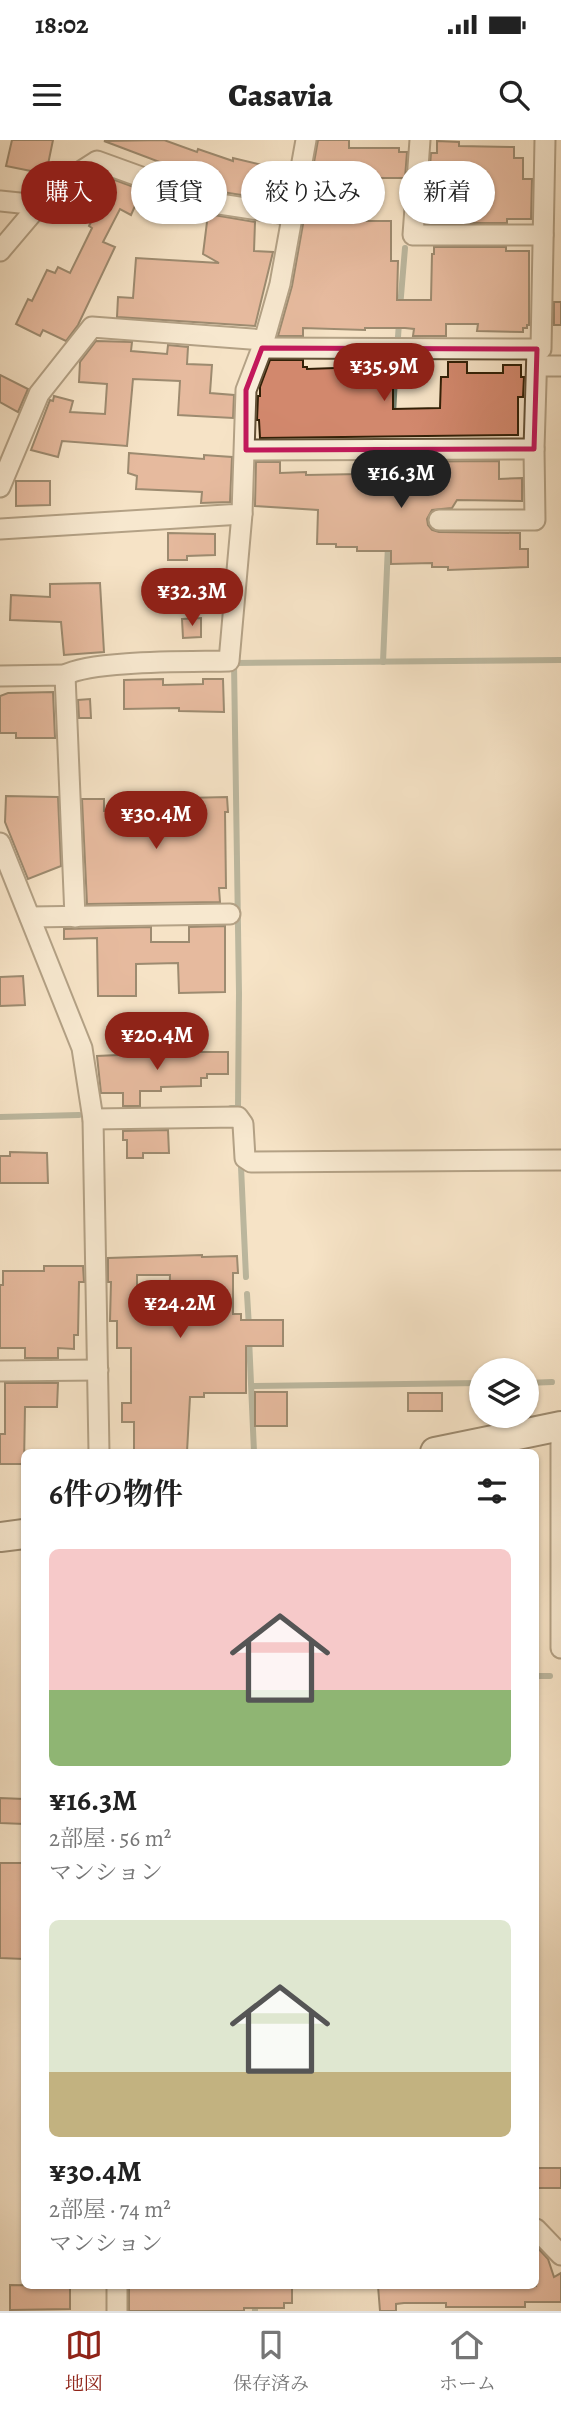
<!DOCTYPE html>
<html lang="ja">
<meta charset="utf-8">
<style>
:root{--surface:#fff;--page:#f6f6f6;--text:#222;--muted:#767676;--line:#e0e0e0;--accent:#8f2418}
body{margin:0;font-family:Alegreya,"Noto Serif JP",serif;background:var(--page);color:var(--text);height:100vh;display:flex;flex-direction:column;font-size:26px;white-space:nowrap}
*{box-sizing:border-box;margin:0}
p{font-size:23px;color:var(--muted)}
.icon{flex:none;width:38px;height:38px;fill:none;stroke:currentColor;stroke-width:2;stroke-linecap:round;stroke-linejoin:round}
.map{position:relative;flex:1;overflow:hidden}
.panel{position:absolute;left:21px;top:1309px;width:518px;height:840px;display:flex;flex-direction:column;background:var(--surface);border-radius:10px;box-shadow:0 2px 5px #0004}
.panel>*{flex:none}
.banner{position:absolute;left:21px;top:21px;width:520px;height:63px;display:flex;gap:14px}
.controls{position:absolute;left:469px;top:1218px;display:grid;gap:14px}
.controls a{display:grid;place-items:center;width:70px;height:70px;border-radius:50%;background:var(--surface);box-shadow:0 2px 5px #0004;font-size:35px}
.price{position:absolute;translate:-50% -60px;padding:0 16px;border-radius:24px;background:var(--accent);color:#fff;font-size:23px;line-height:46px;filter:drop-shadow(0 2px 4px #0008)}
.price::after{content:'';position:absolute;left:50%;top:42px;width:21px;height:16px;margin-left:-10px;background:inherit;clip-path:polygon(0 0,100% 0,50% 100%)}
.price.on{background:#222;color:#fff}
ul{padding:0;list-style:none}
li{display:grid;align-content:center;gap:14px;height:371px;padding:0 28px}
li span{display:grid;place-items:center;height:217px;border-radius:10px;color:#555}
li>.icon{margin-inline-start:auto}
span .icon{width:126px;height:126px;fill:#fffc;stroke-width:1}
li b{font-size:30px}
h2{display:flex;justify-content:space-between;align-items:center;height:84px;padding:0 28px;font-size:30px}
.chip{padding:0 24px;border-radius:32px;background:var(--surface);box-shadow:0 2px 5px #0004;font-size:24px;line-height:63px}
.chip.on{background:var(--accent);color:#fff}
.status{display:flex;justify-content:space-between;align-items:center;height:49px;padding:0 35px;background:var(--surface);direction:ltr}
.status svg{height:19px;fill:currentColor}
header{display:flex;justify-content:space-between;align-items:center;height:91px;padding:0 28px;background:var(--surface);font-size:32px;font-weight:800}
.tab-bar{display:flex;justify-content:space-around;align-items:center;height:98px;border-top:2px solid var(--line);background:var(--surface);font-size:19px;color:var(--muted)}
.tab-bar a{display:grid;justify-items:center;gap:4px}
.tab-bar .on{color:var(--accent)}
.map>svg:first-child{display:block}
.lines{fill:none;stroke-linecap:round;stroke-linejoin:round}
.stream{stroke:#737f6c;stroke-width:6}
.building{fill:#d2886d;stroke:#322007;stroke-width:2;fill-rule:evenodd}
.street-casing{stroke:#635137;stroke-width:23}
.secondary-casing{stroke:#322007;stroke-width:32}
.street{stroke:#f9edda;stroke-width:19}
.secondary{stroke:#f9edda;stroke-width:28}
.marked{fill:none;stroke:#c2185b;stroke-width:5;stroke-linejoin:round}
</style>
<div class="status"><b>18:02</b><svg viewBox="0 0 49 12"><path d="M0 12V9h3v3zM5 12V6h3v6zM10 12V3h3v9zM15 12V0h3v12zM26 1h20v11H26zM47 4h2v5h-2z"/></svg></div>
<header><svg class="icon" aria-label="menu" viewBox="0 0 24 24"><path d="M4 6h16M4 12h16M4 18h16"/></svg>Casavia<svg class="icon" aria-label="search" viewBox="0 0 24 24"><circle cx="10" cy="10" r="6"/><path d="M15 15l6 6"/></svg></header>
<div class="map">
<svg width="561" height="2171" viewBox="0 0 561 2171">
<rect width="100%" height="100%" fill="#f6e3c6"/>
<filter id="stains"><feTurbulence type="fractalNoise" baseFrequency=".00286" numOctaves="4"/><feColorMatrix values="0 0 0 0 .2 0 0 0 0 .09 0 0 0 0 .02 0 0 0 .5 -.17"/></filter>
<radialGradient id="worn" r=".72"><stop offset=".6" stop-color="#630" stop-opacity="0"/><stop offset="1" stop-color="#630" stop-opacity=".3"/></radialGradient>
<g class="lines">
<g class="stream">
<polyline points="400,168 405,108"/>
<polyline points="398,197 399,183"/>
<polyline points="393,275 396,218"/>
<polyline points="383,522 388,405"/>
<polyline points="231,968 238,968 239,853 234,523 561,520"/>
<polyline points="0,977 79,975"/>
<polyline points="241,1027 246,1137"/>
<polyline points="247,1154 249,1187"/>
<polyline points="249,1198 254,1312"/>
<polyline points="527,1243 552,1242"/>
<polyline points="252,1246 481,1243"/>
<polyline points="536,1536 550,1536"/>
<polyline points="255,2146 255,2171"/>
</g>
</g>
<g class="building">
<polygon points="12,0 53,0 46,34 6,26"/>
<polygon points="164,0 197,12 198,9 233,21 233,18 262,25 254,57 216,51 218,44 104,1"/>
<polygon points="318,0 349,0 349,8 399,8 399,12 407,12 405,38 345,38 345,81 391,81 391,121 398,121 397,160 431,160 432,114 434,114 434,107 506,107 506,111 529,111 529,185 527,185 527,188 523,188 523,192 477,191 478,184 446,184 446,196 413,196 414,189 405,188 365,188 365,190 303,188 303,196 278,196 292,146"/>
<polygon points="437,1 459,2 459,6 514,7 514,18 523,18 523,39 532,39 531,79 507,79 507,83 435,83 435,53 428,53 431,13 437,13"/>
<polygon points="112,39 142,50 131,75 120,69 103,102 115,107 78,185 66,201 43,190 40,196 16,184 28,159 32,161 47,130 55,133 58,127 70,133 92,88 89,86"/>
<polygon points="208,74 255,82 254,111 273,112 255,186 117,177 118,157 133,158 136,118 219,123 203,114"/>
<rect x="554" y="162" width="7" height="23"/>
<polygon points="96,201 132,202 131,211 167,214 168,205 188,207 187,224 212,225 210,253 234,255 233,278 178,275 180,241 133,239 127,306 62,301 58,317 31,310 50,260 53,261 54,256 73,261 70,272 105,274 107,244 79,242 80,222"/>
<polygon points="270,220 303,220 303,227 307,227 307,229 365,227 365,221 389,221 389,234 393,234 393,269 440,268 441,237 448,237 448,222 467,222 467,233 503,233 503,225 521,225 521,237 524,237 523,257 518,257 518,295 260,298 259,280 257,280 258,256 260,256 260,247"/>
<polygon points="0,235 28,249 18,272 0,262"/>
<polygon points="129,313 204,319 204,315 232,317 230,362 201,363 202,352 136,349 137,336 128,333"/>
<polygon points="499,321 499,339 522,338 522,361 457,360 452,368 432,370 427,379 428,385 432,390 439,392 520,393 520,409 528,409 528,427 448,430 448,427 432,427 432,423 391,424 391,411 357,411 357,407 336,407 336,404 317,404 318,370 255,366 256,322 280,322 280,333 306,332 306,335 360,334 360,331 367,331 367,322"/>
<polygon points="16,341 50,341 50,365 16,366"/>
<polygon points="168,393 215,394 215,415 187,416 187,420 168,420"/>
<polygon points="100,443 104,512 64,515 61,482 10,480 11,455 50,457 50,444"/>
<polygon points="201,478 201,497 183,498 182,479"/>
<polygon points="163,539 163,545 203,544 203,539 223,539 224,572 179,571 179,568 124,569 124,540"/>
<polygon points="53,552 55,598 16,598 16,593 0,593 0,556 8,553"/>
<polygon points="90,559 91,578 79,578 78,560"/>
<polygon points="6,656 58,657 61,726 28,739 5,682"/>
<polygon points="227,657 228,672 225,672 226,748 219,748 220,762 87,764 82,659 104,659 104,671 142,670 142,659"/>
<polygon points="225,786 225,852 179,853 178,823 136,824 136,856 98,856 97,798 64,799 64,789 151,787 151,802 189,802 189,787"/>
<polygon points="23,836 25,865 0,866 0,837"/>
<polygon points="185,912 228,912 228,934 207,934 207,938 201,938 201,946 161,947 161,951 140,951 140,966 123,966 123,953 101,953 97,916"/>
<polygon points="168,990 169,1013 143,1013 143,1018 127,1018 127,1000 123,1000 123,991"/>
<polygon points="10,1012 47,1013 48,1043 0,1043 0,1016 10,1016"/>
<path d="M202,1115V1117L237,1116L238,1133H233V1174H241V1180H283V1206H246V1253H204V1257H190L187,1312H134V1282H122V1263H131V1208H117V1181H110L111,1142H108V1118ZM137,1135H170L169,1167H137Z"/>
<polygon points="44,1126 83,1126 84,1142 79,1142 78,1195 74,1195 74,1209 58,1208 58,1218 25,1218 25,1208 0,1208 0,1145 3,1145 3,1131 44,1131"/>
<polygon points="5,1243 58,1243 57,1267 25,1267 24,1324 0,1324 0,1294 5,1294"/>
<rect x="255" y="1252" width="32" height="34"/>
<rect x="408" y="1253" width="34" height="18"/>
<polygon points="0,1658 24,1659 24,1684 0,1683"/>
<polygon points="0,1723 24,1723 24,1819 0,1818"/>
<rect x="538" y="2028" width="23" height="20"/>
<polygon points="536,2106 548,2119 554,2137 561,2133 561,2162 525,2162 525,2167 446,2167 446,2163 404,2163 396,2164 396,2171 380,2171 378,2146 536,2146"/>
<polygon points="10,2145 70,2146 70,2169 10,2170"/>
<polygon points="129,2146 292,2146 292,2163 284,2163 284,2168 244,2168 244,2171 129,2171"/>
</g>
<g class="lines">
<g class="street-casing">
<g id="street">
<polyline points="420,0 413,95 543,95"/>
<polyline points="0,61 39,65"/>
<polyline points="0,111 39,65 58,46 97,21 213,63 292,75"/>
<polyline points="262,208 541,209 545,0"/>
<polyline points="537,226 561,226"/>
<polyline points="246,310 534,309"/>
<polyline points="0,347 39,254 92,187 264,200"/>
<polyline points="439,380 535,380 534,309 537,209"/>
<polyline points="0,389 242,374 246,250 262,208 280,144 306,0"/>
<path d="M65,535C92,520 193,522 229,521L242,374"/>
<polyline points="0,536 65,535 75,777"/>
<polyline points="0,703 82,908 93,979 99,1312"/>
<polyline points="30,777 230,774"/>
<polyline points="93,979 238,977 243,984 245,1018 251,1022 561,1020"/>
<polyline points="0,1231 98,1230"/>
<polyline points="561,1283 561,1508"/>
<polyline points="536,2089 561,2115"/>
<polyline points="117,2146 117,2171"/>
</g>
</g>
<g class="secondary-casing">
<g id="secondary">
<polyline points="435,1312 561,1286"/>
<polyline points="0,1397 24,1394"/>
</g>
</g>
<use href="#street" class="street"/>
<use href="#secondary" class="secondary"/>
</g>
<path d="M0 0H561V2171H0ZM262,208L537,209L534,309L246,310V250Z" fill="#f6e3c6" fill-opacity=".55" fill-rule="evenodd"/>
<path class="marked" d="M262,208L537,209L534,309L246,310V250Z"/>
<rect width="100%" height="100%" filter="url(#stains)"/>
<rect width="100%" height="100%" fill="url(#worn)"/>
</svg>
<div class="controls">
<a><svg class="icon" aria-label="layers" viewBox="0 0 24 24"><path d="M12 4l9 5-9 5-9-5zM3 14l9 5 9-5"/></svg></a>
</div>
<b class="price" style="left:384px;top:263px">¥35.9M</b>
<b class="price on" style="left:401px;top:370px">¥16.3M</b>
<b class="price" style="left:192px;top:488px">¥32.3M</b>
<b class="price" style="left:156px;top:711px">¥30.4M</b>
<b class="price" style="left:157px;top:932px">¥20.4M</b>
<b class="price" style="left:180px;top:1200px">¥24.2M</b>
<div class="banner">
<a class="chip on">購入</a>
<a class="chip">賃貸</a>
<a class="chip">絞り込み</a>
<a class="chip">新着</a>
</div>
<section class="panel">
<h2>6件の物件<svg class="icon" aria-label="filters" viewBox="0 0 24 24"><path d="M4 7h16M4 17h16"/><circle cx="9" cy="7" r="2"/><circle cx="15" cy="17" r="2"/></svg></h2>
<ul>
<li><span style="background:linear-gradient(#f6c9c9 65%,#8fb573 0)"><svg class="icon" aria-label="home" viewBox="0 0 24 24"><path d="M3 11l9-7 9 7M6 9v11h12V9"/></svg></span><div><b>¥16.3M</b><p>2部屋 · 56 m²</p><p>マンション</p></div></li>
<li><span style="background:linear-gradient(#dfe7d0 70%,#c2b280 0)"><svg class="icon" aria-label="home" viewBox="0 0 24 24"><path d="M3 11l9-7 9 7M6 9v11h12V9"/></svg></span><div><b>¥30.4M</b><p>2部屋 · 74 m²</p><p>マンション</p></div></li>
</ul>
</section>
</div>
<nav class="tab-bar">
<a class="on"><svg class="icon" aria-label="map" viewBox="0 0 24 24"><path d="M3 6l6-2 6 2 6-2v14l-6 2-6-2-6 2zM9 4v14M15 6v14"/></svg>地図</a>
<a><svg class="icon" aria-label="saved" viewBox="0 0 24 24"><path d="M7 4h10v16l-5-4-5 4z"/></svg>保存済み</a>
<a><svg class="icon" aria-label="home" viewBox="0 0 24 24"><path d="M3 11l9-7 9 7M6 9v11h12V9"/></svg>ホーム</a>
</nav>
